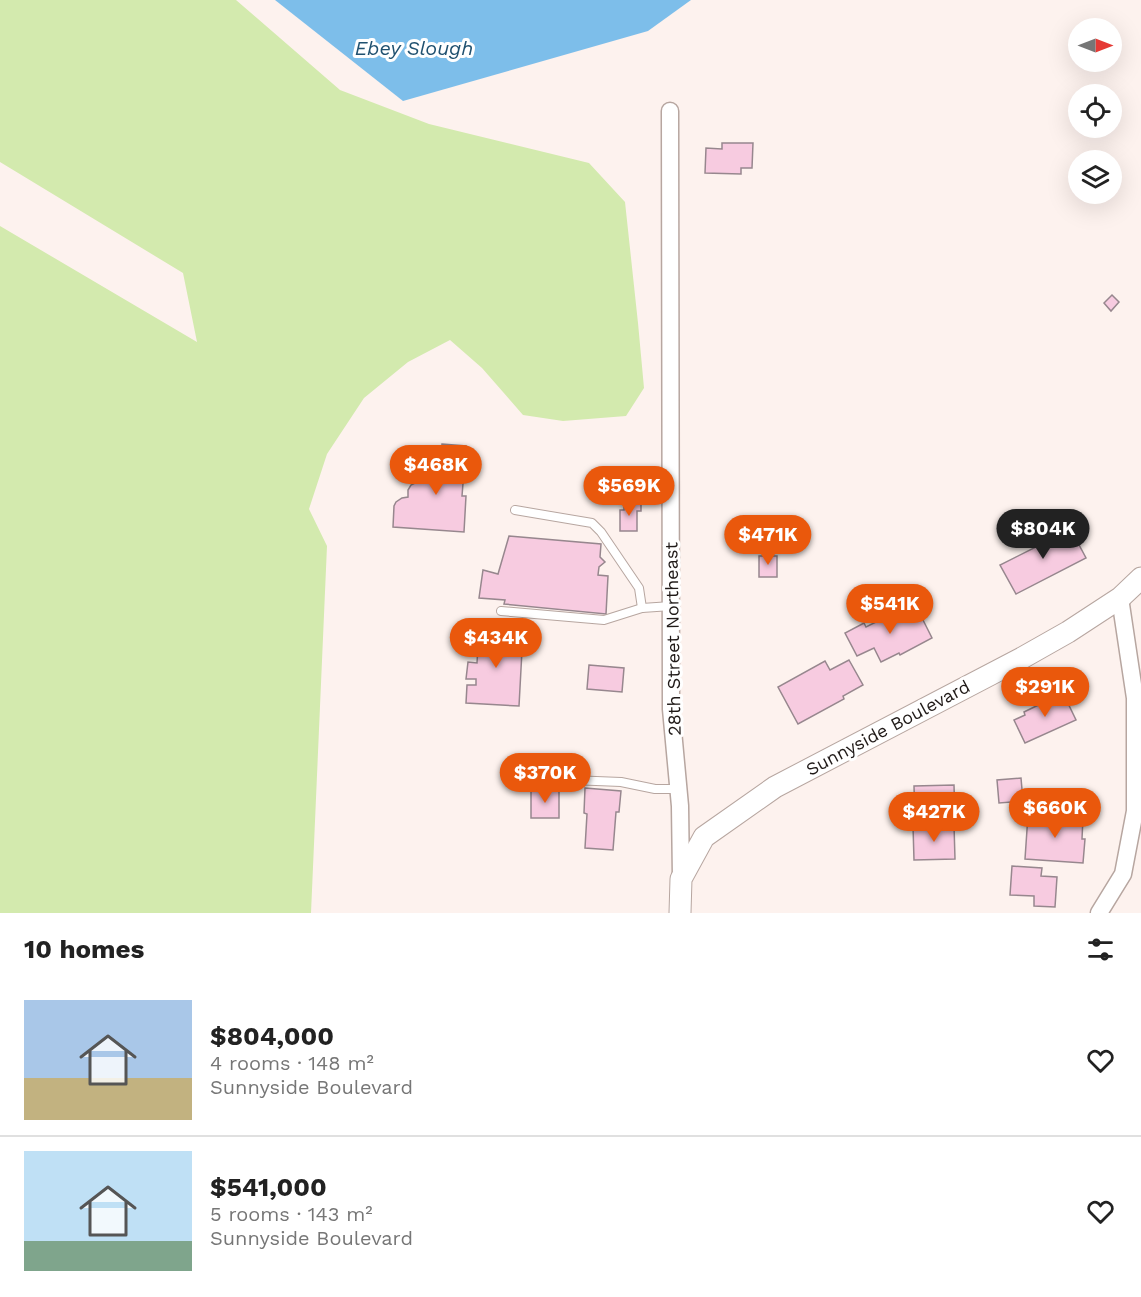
<!DOCTYPE html>
<meta charset="utf-8">
<style>
:root{--surface:#fff;--page:#f2f2f2;--text:#222;--muted:#767676;--line:#e0e0e0;--accent:#ea580c}
body{margin:0;font-family:"Work Sans",sans-serif;background:var(--page);color:var(--text);height:100vh;display:flex;flex-direction:column;font-size:22px;white-space:nowrap}
*{box-sizing:border-box;margin:0}
p{font-size:20px;color:var(--muted)}
.icon{flex:none;width:33px;height:33px;fill:none;stroke:currentColor;stroke-width:2;stroke-linecap:round;stroke-linejoin:round}
.map{position:relative;height:913px;overflow:hidden}
.panel{display:flex;flex-direction:column;background:var(--surface);flex:1}
.panel>*{flex:none}
.needle{width:39px;rotate:90deg}
.buttons{position:absolute;left:1068px;top:18px;display:grid;gap:12px}
.buttons a{display:grid;place-items:center;width:54px;height:54px;border-radius:50%;background:var(--surface);box-shadow:0 6px 24px #0002;font-size:30px}
.price{position:absolute;translate:-50% -51px;padding:0 14px;border-radius:21px;background:var(--accent);color:#fff;font-size:20px;line-height:39px;filter:drop-shadow(0 2px 3px #0008)}
.price::after{content:'';position:absolute;left:50%;top:36px;width:18px;height:14px;margin-left:-9px;background:inherit;clip-path:polygon(0 0,100% 0,50% 100%)}
.price.selected{background:#222;color:#fff}
ul{padding:0;list-style:none}
li{display:flex;align-items:center;gap:18px;height:150px;padding:0 24px}
li+li{border-top:2px solid var(--line)}
li span{display:grid;place-items:center;flex:none;width:168px;height:120px;border-radius:0px;color:#555}
li>.icon{margin-inline-start:auto}
span .icon{width:72px;height:72px;fill:#fffc;stroke-width:1}
li b{font-size:26px}
h2{display:flex;justify-content:space-between;align-items:center;height:72px;padding:0 24px;font-size:26px}
.map>svg:first-child{display:block}
.green{fill:#d3eaae}
.water{fill:#7dbeea}
.building{fill:#f7cbe0;stroke:#97878e;stroke-width:1.5}
.lines{fill:none;stroke-linecap:round;stroke-linejoin:round}
.service-casing{stroke:#b7a6a0;stroke-width:10}
.minor-casing{stroke:#b7a6a0;stroke-width:19}
.tertiary-casing{stroke:#b7a6a0;stroke-width:23}
.service{stroke:#fff;stroke-width:8}
.minor{stroke:#fff;stroke-width:16}
.tertiary{stroke:#fff;stroke-width:21}
.labels{text-anchor:middle;stroke-width:6;stroke-linejoin:round;paint-order:stroke}
.street-label{font-size:18px;fill:#201a18;stroke:#fff}
.water-label{font-size:20px;font-style:italic;fill:#205170;stroke:#fff}
</style>
<div class="map">
<svg width="1141" height="913" viewBox="0 0 1141 913">
<rect width="100%" height="100%" fill="#fdf2ee"/>
<polygon class="green" points="0,0 236,0 340,90 429,124 589,163 625,202 638,323 644,388 626,416 563,421 523,415 482,368 450,340 408,362 364,398 327,454 309,509 327,546 311,913 0,913 0,226 197,342 183,273 0,162"/>
<polygon class="water" points="275,0 691,0 648,31 403,101"/>
<g class="building">
<polygon points="722,143 753,143 752,168 741,168 741,174 705,173 706,148 722,149"/>
<polygon points="1112,295 1119,302 1111,311 1104,303"/>
<polygon points="442,444 466,446 462,496 466,496 464,532 393,527 394,506 396,502 402,498 408,497 408,490 411,485 417,482 425,482 426,468 431,463 436,460 441,460"/>
<polygon points="624,504 641,504 641,511 637,511 637,531 620,531 620,510 624,510"/>
<polygon points="1070,528 1086,558 1016,594 1000,565 1036,547 1031,539 1047,530 1051,538"/>
<polygon points="509,536 601,544 600,557 605,562 599,567 598,575 608,576 606,614 504,604 505,600 479,598 483,570 498,574"/>
<rect x="759" y="556" width="18" height="21"/>
<polygon points="916,606 932,638 900,655 899,653 881,662 874,648 857,656 845,633 864,623 866,627 898,611 900,615"/>
<polygon points="479,629 523,632 519,706 466,703 467,685 476,685 476,679 466,679 468,662 477,663"/>
<polygon points="849,660 863,685 843,696 844,699 798,724 778,687 825,661 830,670"/>
<polygon points="589,665 624,668 622,692 587,689"/>
<polygon points="1063,693 1076,720 1025,743 1014,720 1025,715 1024,712"/>
<polygon points="1021,778 1023,801 999,803 997,780"/>
<polygon points="954,785 955,820 915,821 914,786"/>
<polygon points="585,788 621,791 619,812 616,812 613,850 585,848 587,814 584,813"/>
<rect x="531" y="791" width="28" height="27"/>
<polygon points="1028,815 1083,818 1082,839 1085,839 1083,863 1025,859"/>
<polygon points="954,825 955,859 914,860 913,826"/>
<polygon points="1012,866 1042,868 1041,876 1057,877 1055,907 1034,906 1034,896 1010,895"/>
</g>
<g class="lines">
<g class="service-casing">
<g id="service">
<polyline points="515,510 592,523 601,532 639,588 642,608 671,606"/>
<polyline points="501,611 604,620 642,608"/>
<polyline points="571,780 621,782 655,789 679,789"/>
</g>
</g>
<g class="minor-casing">
<g id="minor">
<polyline points="670,111 671,709 680,806 681,878"/>
<polyline points="1099,913 1123,874 1135,811 1135,698 1120,598"/>
</g>
</g>
<g class="tertiary-casing">
<polyline id="tertiary" points="680,913 681,879 704,837 775,787 1022,658 1068,632 1120,598 1141,578"/>
</g>
<use href="#service" class="service"/>
<use href="#minor" class="minor"/>
<use href="#tertiary" class="tertiary"/>
</g>
<g class="labels">
<g class="street-label">
<text transform="translate(673 639) rotate(-91)" y="6">28th Street Northeast</text>
<text transform="translate(888 728) rotate(-28)" y="6">Sunnyside Boulevard</text>
</g>
<g class="water-label">
<text x="414" y="55">Ebey Slough</text>
</g>
</g>
</svg>
<div class="buttons">
<a><svg class="needle" viewBox="-14 -14 28 28"><path d="M0-13l5 13h-10z" fill="#e53935"/><path d="M0 13l5-13h-10z" fill="#767676"/></svg></a>
<a><svg class="icon" aria-label="locate" viewBox="0 0 24 24"><circle cx="12" cy="12" r="6"/><path d="M12 2v4M12 18v4M2 12h4M18 12h4"/></svg></a>
<a><svg class="icon" aria-label="layers" viewBox="0 0 24 24"><path d="M12 4l9 5-9 5-9-5zM3 14l9 5 9-5"/></svg></a>
</div>
<b class="price" style="left:436px;top:496px">$468K</b>
<b class="price" style="left:629px;top:517px">$569K</b>
<b class="price selected" style="left:1043px;top:560px">$804K</b>
<b class="price" style="left:768px;top:566px">$471K</b>
<b class="price" style="left:890px;top:635px">$541K</b>
<b class="price" style="left:496px;top:669px">$434K</b>
<b class="price" style="left:1045px;top:718px">$291K</b>
<b class="price" style="left:545px;top:804px">$370K</b>
<b class="price" style="left:1055px;top:839px">$660K</b>
<b class="price" style="left:934px;top:843px">$427K</b>
</div>
<section class="panel">
<h2>10 homes<svg class="icon" aria-label="filters" viewBox="0 0 24 24"><path d="M4 7h16M4 17h16"/><circle cx="9" cy="7" r="2"/><circle cx="15" cy="17" r="2"/></svg></h2>
<ul>
<li><span style="background:linear-gradient(#a9c7e8 65%,#c2b280 0)"><svg class="icon" aria-label="home" viewBox="0 0 24 24"><path d="M3 11l9-7 9 7M6 9v11h12V9"/></svg></span><div><b>$804,000</b><p>4 rooms · 148 m²</p><p>Sunnyside Boulevard</p></div><svg class="icon" aria-label="heart" viewBox="0 0 24 24"><path d="M12 20l-8-8c-3-5 5-10 8-4 3-6 11-1 8 4z"/></svg></li>
<li><span style="background:linear-gradient(#bfe0f5 75%,#7fa58c 0)"><svg class="icon" aria-label="home" viewBox="0 0 24 24"><path d="M3 11l9-7 9 7M6 9v11h12V9"/></svg></span><div><b>$541,000</b><p>5 rooms · 143 m²</p><p>Sunnyside Boulevard</p></div><svg class="icon" aria-label="heart" viewBox="0 0 24 24"><path d="M12 20l-8-8c-3-5 5-10 8-4 3-6 11-1 8 4z"/></svg></li>
</ul>
</section>
